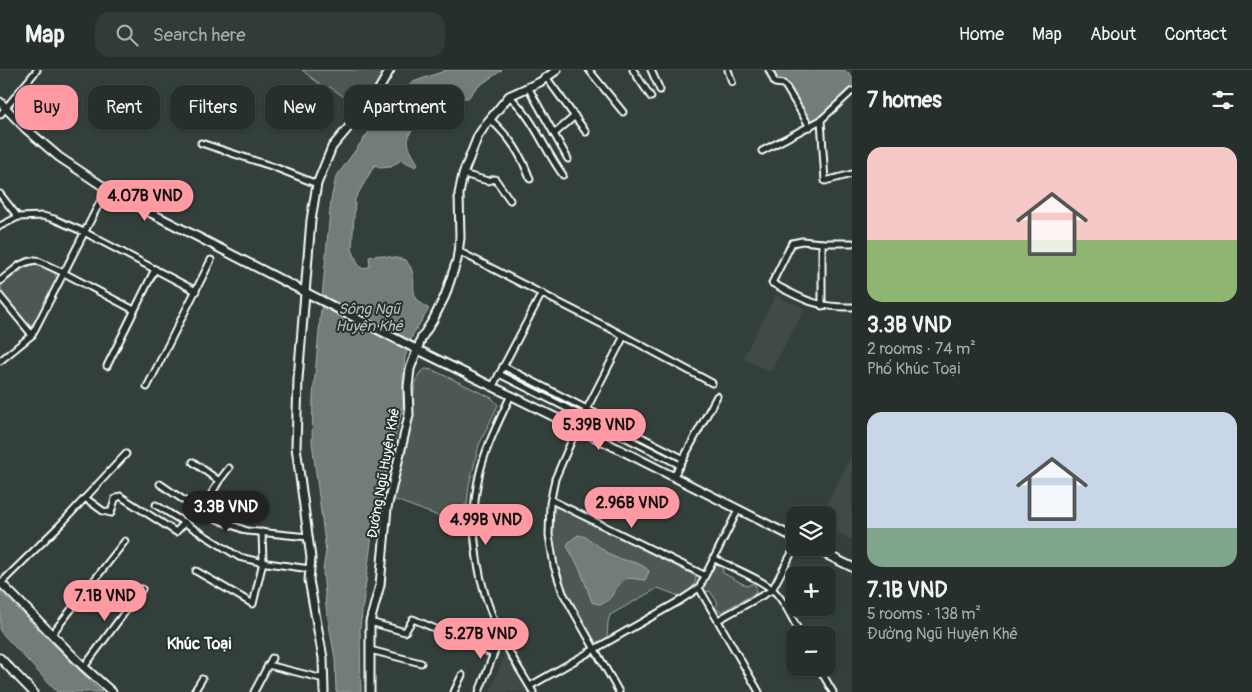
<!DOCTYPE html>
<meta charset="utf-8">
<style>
:root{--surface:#262f2c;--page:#323b38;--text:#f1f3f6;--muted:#a4a9a9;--line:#424a48;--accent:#ff9aa2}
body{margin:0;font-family:Pangolin,sans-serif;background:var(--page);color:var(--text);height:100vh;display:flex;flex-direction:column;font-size:19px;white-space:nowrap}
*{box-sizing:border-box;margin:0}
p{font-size:16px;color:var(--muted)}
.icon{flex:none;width:28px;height:28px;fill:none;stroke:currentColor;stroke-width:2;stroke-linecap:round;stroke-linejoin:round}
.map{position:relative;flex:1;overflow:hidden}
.details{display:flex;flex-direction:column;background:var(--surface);width:400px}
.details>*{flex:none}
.guide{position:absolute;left:15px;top:15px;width:475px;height:45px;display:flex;gap:10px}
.buttons{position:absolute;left:786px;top:436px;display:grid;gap:10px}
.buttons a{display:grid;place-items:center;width:50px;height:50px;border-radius:10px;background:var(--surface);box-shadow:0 1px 4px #0004,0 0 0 1px var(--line);font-size:25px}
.price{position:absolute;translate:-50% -42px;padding:0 11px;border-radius:18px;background:var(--accent);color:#111;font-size:16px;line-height:32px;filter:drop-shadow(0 1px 2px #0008)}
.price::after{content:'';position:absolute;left:50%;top:30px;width:15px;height:11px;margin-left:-8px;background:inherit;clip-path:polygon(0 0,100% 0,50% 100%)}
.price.active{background:#222;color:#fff}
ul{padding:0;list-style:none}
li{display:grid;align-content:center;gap:10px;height:265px;padding:0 15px}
li span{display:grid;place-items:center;height:155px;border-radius:15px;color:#555}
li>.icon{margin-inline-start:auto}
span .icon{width:90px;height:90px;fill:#fffc;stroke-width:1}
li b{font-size:21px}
h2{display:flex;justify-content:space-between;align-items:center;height:60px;padding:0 15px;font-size:21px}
.tag{padding:0 18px;border-radius:15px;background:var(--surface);box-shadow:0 1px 4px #0004,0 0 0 1px var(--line);font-size:18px;line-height:45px}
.tag.active{background:var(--accent);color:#111}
header{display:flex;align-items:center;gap:30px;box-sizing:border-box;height:70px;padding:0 25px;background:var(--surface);border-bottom:1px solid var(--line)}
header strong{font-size:24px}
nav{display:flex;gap:28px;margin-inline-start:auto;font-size:18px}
.search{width:350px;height:45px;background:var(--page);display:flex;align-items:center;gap:12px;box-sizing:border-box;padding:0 18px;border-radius:15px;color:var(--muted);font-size:19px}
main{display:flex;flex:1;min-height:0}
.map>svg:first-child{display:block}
.built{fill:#404c47}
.green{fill:#4d5853;stroke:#a6aca9}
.water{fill:#737b78;stroke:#abb0ae}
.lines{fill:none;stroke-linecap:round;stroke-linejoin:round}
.street-casing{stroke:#fff;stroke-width:9}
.secondary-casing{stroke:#fff;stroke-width:11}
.street{stroke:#26332d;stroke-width:5}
.secondary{stroke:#26332d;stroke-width:7}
.labels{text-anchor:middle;stroke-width:4;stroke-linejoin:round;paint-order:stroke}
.street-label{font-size:14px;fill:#fff;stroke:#26332d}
.water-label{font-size:15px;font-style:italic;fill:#b9bdbc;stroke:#26332d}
.quarter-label{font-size:16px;font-weight:bold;fill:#fff;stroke:#26332d}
</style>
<header>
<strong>Map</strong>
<div class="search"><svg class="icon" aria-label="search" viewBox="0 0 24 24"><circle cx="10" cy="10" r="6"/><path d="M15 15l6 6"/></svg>Search here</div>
<nav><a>Home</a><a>Map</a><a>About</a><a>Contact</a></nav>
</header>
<main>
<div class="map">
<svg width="852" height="622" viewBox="0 0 852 622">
<rect width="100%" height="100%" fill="#333f3a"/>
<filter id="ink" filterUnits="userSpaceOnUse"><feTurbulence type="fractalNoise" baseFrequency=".02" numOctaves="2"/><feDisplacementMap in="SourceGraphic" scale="10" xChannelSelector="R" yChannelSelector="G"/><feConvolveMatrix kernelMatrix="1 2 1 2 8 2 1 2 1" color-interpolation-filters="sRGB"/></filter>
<g filter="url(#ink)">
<g class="built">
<polygon points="776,225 805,239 770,302 743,288"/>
<polygon points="852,384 852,470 828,457 828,445 821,445"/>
<polygon points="506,581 529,622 490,622"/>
</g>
<g class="green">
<polygon points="302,0 387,0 359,37 330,17 327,20"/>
<path d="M34,194L43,196L55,203L57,210L35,252L30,255C20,251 4,229 1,218L2,215L24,198Z"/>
<polygon points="425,299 433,300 492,328 498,335 479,375 469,415 467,435 465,434 457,446 447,440 441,447 393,429 411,347 415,313 419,304"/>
<path d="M558,437L694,505L696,508C695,518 687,523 679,526L658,518L610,545L608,552L607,567L603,571L595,572C573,544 541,475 554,439Z"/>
<polygon points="715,495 722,497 723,503 747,516 753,513 756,517 756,523 721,542 715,538 718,533 710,521 705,522 703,515"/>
</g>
<g class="water">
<path d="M447,0H502L476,18L468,28H453L445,31L412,60C403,74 412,82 418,94L416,97L401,90L391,97L379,98L377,95L374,96L355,129L352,179L358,194L363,199L370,196L369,187L380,185L406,190C408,194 411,197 412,201C417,221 407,224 429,239L413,264L405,287L403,307V335L373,457L360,558L361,622H336L335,589L326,537L323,500L326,481L312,372L313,327L331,130L336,107L389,34L413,12Z"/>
<path d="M777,0H845L852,7V20L818,49L811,51C799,42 797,22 786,12C781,8 777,9 774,2Z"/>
<path d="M578,465C590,466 601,480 612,486C624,492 639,490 649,501L645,510L627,508C613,515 611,541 592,532L580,499L567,476L569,472Z"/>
<polygon points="0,521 95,616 102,622 57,622 0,561"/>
</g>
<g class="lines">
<g class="street-casing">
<g id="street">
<polyline points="589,0 623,42"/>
<polyline points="633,0 651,27"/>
<polyline points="651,0 660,20"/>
<polyline points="728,0 732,12"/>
<polyline points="769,0 775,13 783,14 786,17 810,57"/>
<polyline points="546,7 586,62"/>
<polyline points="528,17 568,89"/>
<polyline points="852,21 821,50 825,111 852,104"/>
<path d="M509,26C535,49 543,78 563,105"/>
<polyline points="0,45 37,0"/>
<path d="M490,49C511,69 520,82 530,109"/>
<polyline points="554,64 575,46"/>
<polyline points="201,73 274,97 317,114"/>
<polyline points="762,81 821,50"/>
<polyline points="463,104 488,111 495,109 510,130"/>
<polyline points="0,124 18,147"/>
<polyline points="0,156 18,147 43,146 54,149 84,162 196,221"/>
<path d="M852,173H822L802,171L792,173L772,213C802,229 817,238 852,237"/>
<polyline points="458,181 611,259 712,313"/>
<polyline points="0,211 20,195 27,192 36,190 64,203 134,240"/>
<polyline points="0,226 32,265"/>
<polyline points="822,236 822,173"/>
<polyline points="0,291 32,265 101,130"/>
<polyline points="107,296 155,199"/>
<polyline points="503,296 684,389"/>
<polyline points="499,304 680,395"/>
<polyline points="493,316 542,223"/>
<polyline points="147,317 211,190"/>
<path d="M511,325C499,351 485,378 479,406C467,459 478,518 501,566C510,585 522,603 533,622"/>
<polyline points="193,392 219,411 229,398"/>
<polyline points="674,406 717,326"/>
<polyline points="160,414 204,444 247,461 308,467"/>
<polyline points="85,428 126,384"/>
<polyline points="551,430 704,505"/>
<polyline points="156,435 239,487 260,492 310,499"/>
<polyline points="201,442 219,411"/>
<path d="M713,488C730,497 762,509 775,522C786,533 793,551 801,565"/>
<polyline points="196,501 253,534 263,492 262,462"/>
<polyline points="1,513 62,453 85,428 103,441 111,443 115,429 120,426 176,462 185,452"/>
<polyline points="699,518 759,622"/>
<polyline points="718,550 772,520 795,477"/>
<polyline points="370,552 405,562 413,549 493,584"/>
<polyline points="52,564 125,471"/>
<polyline points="370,580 421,593"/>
<polyline points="268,595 324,609"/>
<polyline points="84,597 142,519"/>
<polyline points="819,598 833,622"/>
<polyline points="530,616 681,530 699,518 738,440"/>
<polyline points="194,622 202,609"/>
<polyline points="254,622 272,588"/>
<polyline points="454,622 462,605"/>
<polyline points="479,622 501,565"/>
<polyline points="619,622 563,523 554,496 549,465 550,434 555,409 577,358 624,266"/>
</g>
</g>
<g class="secondary-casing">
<g id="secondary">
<polyline points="0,32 25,58 59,87 116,125 410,276 577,358 795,468"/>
<polyline points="813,478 852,497"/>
<polyline points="0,512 84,597 112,622"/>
<polyline points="0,588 33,622"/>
<polyline points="324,622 323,588 309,510 311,488 296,377 298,309 311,150 317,114 332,77 375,26 390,0"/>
<polyline points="370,622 370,552 380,515 387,438 409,345 408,317 410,299 422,267 433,250 445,226 457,190 460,168 459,124 463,104 478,66 486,54 509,26 540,12 557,0"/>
</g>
</g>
<use href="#street" class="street"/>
<use href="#secondary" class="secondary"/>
</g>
</g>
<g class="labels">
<g class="street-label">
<text transform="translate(383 403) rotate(-80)" y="5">Đường Ngũ Huyện Khê</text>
</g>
<g class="water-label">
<text x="369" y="244">Sông Ngũ<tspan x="369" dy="17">Huyện Khê</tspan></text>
</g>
<g class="quarter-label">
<text x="199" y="579">Khúc Toại</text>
</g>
</g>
</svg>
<div class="buttons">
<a><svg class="icon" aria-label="layers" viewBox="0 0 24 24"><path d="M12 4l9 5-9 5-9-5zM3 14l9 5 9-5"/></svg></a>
<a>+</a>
<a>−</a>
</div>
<b class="price" style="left:145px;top:152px">4.07B VND</b>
<b class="price" style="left:599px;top:381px">5.39B VND</b>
<b class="price" style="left:632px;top:459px">2.96B VND</b>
<b class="price active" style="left:226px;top:463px">3.3B VND</b>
<b class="price" style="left:486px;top:476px">4.99B VND</b>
<b class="price" style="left:105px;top:552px">7.1B VND</b>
<b class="price" style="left:481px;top:590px">5.27B VND</b>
<div class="guide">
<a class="tag active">Buy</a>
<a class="tag">Rent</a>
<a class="tag">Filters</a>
<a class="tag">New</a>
<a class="tag">Apartment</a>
</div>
</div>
<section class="details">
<h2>7 homes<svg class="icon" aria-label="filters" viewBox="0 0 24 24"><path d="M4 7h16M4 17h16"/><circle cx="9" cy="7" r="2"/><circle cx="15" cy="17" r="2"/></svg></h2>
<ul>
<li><span style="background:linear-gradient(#f6c9c9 60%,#8fb573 0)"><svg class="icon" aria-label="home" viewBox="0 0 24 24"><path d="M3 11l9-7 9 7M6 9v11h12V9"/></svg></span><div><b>3.3B VND</b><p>2 rooms · 74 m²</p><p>Phố Khúc Toại</p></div></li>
<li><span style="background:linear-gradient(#c9d6e8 75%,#7fa58c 0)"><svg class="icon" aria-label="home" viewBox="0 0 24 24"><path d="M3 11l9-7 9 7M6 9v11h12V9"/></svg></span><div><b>7.1B VND</b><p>5 rooms · 138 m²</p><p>Đường Ngũ Huyện Khê</p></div></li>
</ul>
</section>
</main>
